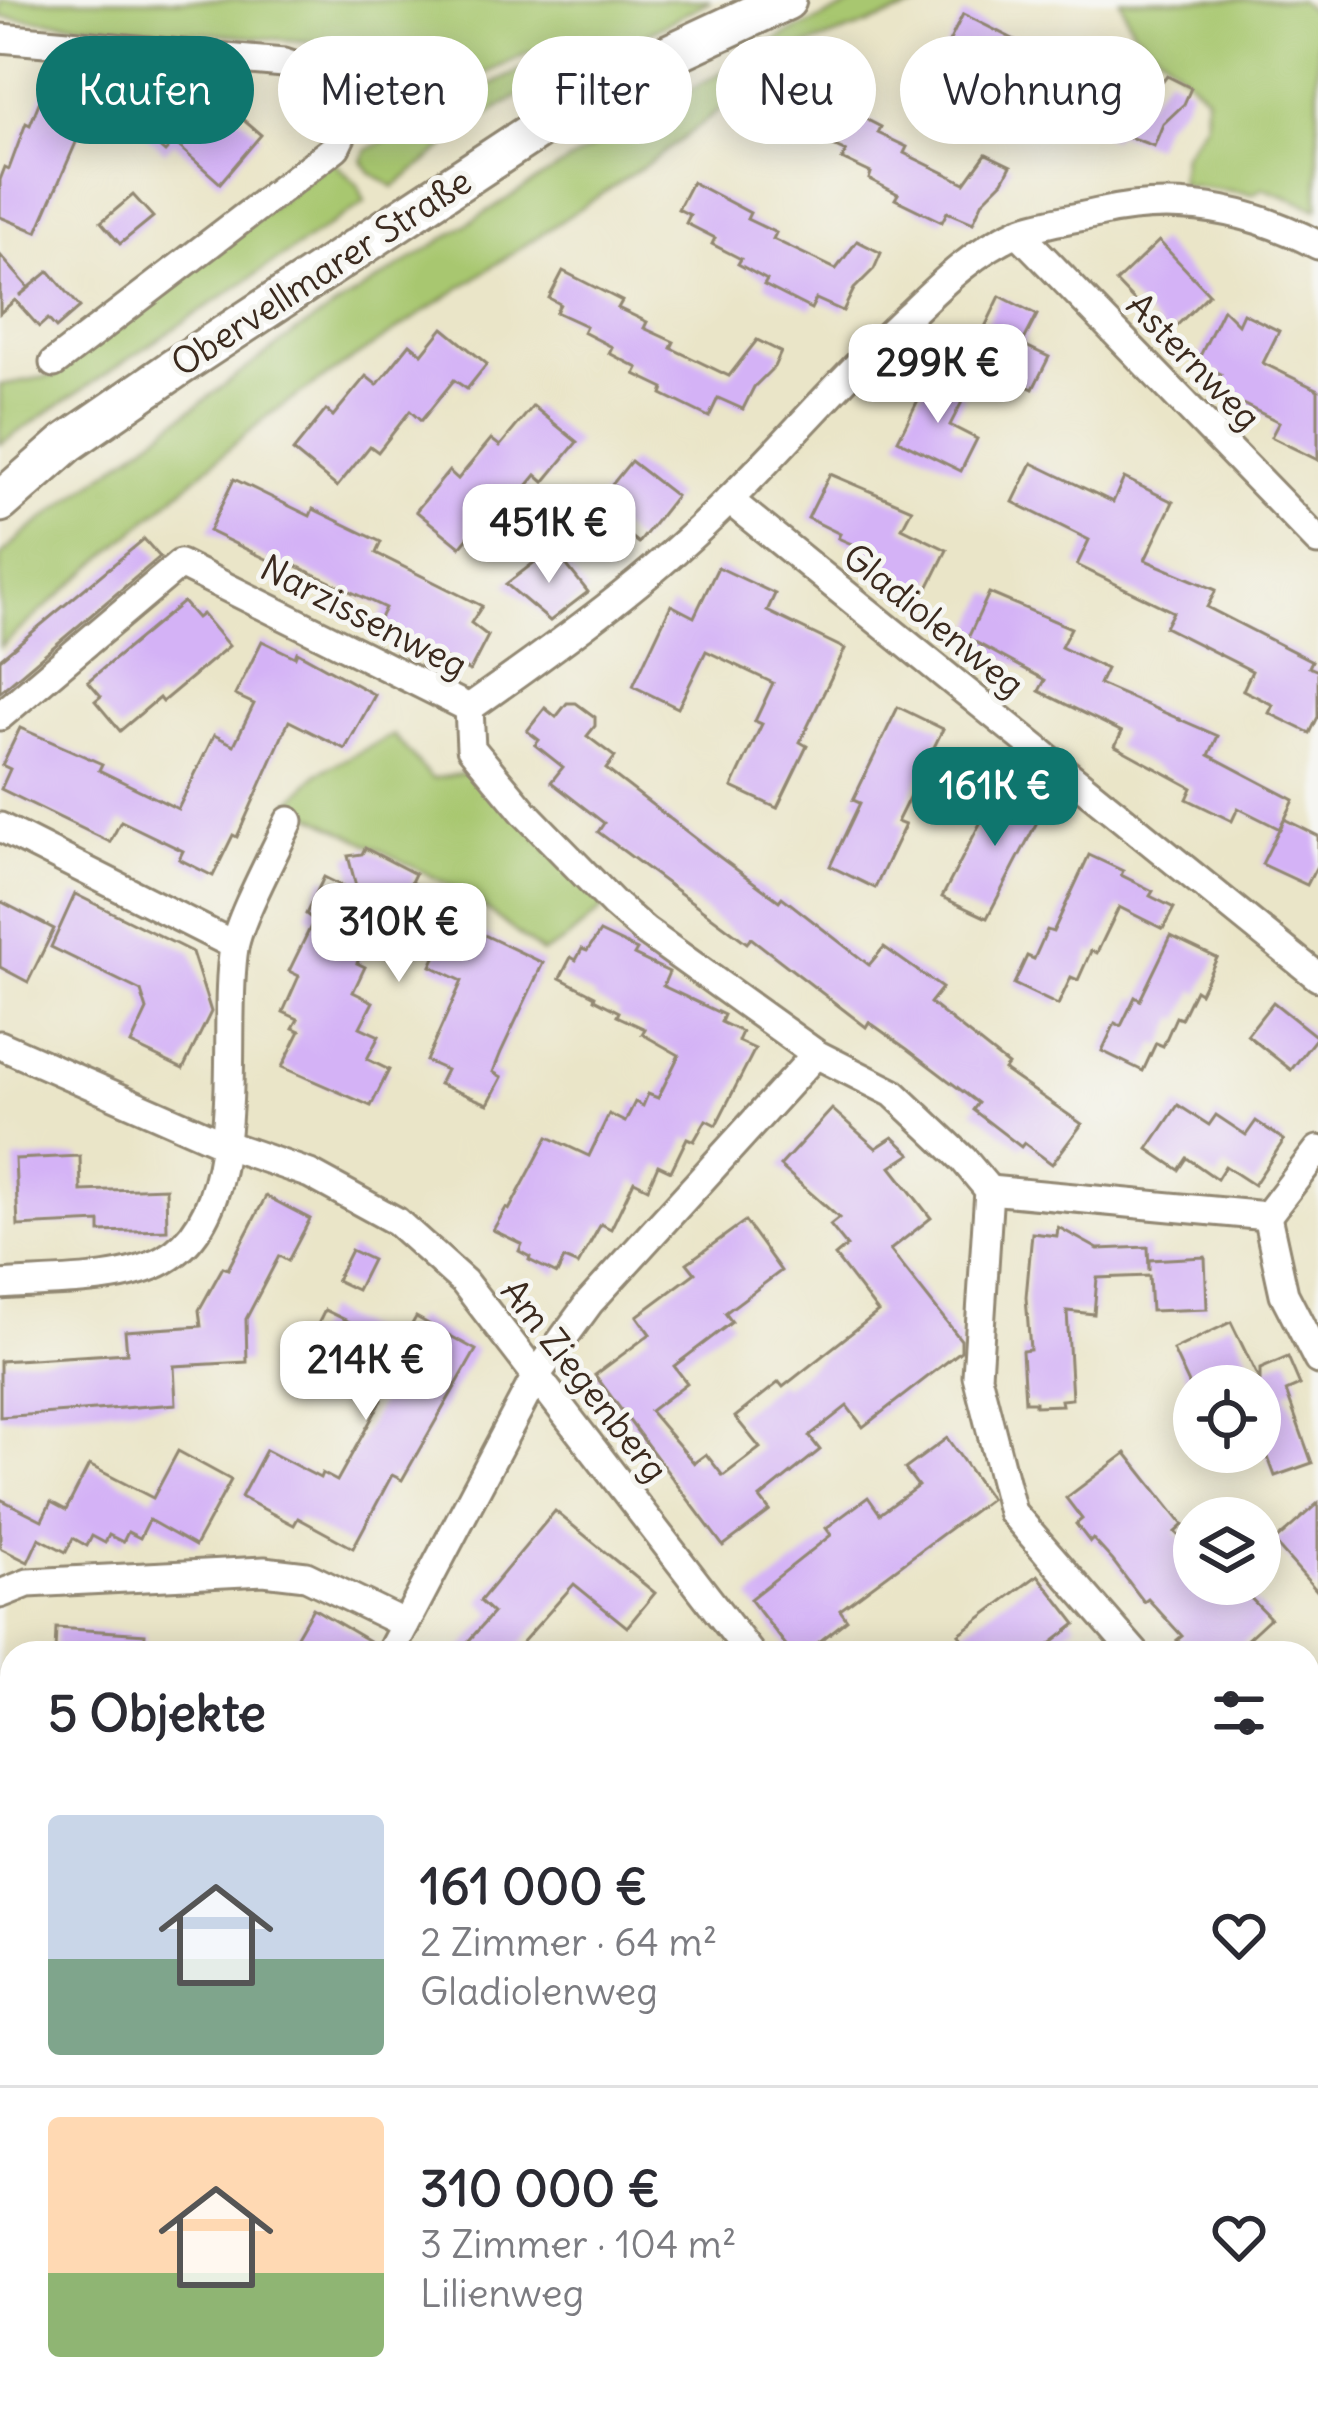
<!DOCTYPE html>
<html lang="de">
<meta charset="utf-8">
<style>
:root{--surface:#fff;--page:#f7f7f7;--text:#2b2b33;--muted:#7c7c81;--line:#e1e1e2;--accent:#0f766e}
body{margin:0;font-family:Delius,sans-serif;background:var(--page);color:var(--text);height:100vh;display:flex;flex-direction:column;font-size:45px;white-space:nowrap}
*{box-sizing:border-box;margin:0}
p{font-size:39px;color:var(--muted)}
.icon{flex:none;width:66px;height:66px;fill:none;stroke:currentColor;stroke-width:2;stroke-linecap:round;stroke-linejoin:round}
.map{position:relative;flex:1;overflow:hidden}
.sheet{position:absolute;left:0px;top:1641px;width:1320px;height:771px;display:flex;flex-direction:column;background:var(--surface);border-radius:36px 36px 0 0;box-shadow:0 6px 30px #0003}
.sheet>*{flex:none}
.hud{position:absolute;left:36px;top:36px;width:1248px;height:108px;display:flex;gap:24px}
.buttons{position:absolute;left:1173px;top:1365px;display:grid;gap:24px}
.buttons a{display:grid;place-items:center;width:108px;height:108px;border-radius:50%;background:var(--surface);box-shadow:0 6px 30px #0003;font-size:60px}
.price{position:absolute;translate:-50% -102px;padding:0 27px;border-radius:24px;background:#fff;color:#222;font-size:39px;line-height:78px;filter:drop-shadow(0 3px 6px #0008)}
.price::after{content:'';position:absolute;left:50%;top:72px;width:36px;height:27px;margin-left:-18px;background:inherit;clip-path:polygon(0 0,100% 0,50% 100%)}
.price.current{background:var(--accent);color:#fff}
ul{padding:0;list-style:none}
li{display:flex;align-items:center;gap:36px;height:300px;padding:0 48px}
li+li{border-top:3px solid var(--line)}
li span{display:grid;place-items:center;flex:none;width:336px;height:240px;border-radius:12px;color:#555}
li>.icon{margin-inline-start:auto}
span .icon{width:144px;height:144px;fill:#fffc;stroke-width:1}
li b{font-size:51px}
h2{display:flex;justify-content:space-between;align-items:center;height:144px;padding:0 48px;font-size:51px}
.pill{padding:0 42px;border-radius:54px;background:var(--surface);box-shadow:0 6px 30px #0003;font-size:42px;line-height:108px}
.pill.current{background:var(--accent);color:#fff}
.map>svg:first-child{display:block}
.green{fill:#a8c76f;stroke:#727846;stroke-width:3}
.building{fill:#d4b2f6}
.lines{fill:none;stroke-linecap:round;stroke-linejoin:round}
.minor-casing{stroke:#928873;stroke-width:33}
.secondary-casing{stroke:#928873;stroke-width:45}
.minor{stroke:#fff;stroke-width:27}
.secondary{stroke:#fff;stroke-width:39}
.labels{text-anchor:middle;stroke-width:10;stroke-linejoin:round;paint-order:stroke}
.street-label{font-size:36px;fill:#3b2a1e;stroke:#f6f6f2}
</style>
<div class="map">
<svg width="1318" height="2410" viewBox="0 0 1318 2410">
<rect width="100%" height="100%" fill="#f6f6f2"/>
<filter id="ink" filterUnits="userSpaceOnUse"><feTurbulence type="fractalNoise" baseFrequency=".00833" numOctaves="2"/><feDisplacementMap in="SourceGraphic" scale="24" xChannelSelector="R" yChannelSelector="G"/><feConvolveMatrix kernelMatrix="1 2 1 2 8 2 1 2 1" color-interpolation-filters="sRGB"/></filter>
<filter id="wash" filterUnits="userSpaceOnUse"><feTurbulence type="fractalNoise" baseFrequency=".004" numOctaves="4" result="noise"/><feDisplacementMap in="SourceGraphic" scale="48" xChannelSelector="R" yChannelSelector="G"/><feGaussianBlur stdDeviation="2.7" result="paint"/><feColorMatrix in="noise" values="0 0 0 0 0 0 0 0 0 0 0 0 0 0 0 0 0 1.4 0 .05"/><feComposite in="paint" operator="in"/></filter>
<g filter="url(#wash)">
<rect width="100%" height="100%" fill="#eae5c8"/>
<g class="green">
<polygon points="0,0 711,0 641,37 528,53 440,96 428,51 0,17"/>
<polygon points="863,0 936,0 803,47 662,154 267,416 0,647 0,557 24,534 296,332 542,177 783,36"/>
<polygon points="1120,0 1299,0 1318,17 1318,209 1263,188 1253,194 1179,184 1183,155 1206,122 1206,95 1133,29"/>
<polygon points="599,54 602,59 555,73 471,126 394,187 371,173 362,161 367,150 531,65"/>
<polygon points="331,160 358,185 365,202 0,444 0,385 52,376"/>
<polygon points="393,735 432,779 472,772 503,799 605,907 566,940 542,953 467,894 289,804 318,773"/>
</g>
<g id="blocks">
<g class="building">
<polygon points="963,14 1145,105 1167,76 1191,88 1184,104 1163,124 1154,146 1116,132 1112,139 943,54"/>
<polygon points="117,80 138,97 144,89 184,123 211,92 261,135 220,183 174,142 165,152 102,98"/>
<polygon points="45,88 81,131 37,232 0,217 0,180 5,167 9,169 26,123 30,125"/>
<polygon points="823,97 881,127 878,133 907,147 904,153 965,183 986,154 1011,166 1003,181 983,201 973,223 947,212 942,222 895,199 898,194 869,179 871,173 842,159 846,152 816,138 820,130 809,124"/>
<polygon points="692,182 750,213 747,219 776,233 773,239 836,269 857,241 881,253 874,269 854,289 843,311 816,299 811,309 764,285 767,280 738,264 741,259 712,244 715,238 686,223 690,215 678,209"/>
<polygon points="133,195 153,217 120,244 101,222"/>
<polygon points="1159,241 1209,294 1167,335 1116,282"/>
<polygon points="0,255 29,288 19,296 49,271 80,307 56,328 48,319 39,327 15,300 0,313"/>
<polygon points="563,271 622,301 618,308 647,322 644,328 674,342 671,348 729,376 757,340 781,352 774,367 754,387 743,409 718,398 709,417 662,394 664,388 635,374 638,368 609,353 612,347 583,332 586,326 556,312 560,304 549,298"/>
<polygon points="1000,296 1037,315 1022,344 1049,357 1033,389 970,358"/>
<polygon points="1223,309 1238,324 1243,313 1279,331 1263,363 1318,390 1318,460 1271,437 1279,422 1214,390 1221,374 1197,362"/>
<polygon points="443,328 487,364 467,389 454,380 421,421 410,411 378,452 370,446 337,487 293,451 326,410 333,416 366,376 377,385 410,344 422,354"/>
<polygon points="929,378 965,396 950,425 977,439 961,471 898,440"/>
<polygon points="533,406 577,442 544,482 536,475 503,515 493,507 460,547 416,511 449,471 458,479 491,439 500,446"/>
<polygon points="631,461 676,496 639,543 594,507"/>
<polygon points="1032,463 1113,502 1124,478 1173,502 1145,560 1216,590 1207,607 1312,661 1309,667 1318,671 1318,717 1310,733 1269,713 1273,705 1243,690 1252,671 1165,627 1173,612 1077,565 1089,540 1013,502"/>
<polygon points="830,474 912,509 902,528 947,550 925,594 880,572 886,559 838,538 840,534 808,518"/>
<polygon points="234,479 310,516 313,509 381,542 376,553 482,606 471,623 488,636 470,671 377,624 385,608 288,562 285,568 209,531"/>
<polygon points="144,539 160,557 0,692 0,659"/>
<polygon points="553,548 588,592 550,621 506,584"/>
<polygon points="718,567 775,594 767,611 845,649 800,742 807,746 777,808 732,787 762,724 755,721 773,683 706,651 678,708 633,686 671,605 694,617"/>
<polygon points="989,593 1071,628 1061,647 1106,669 1099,684 1218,736 1209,755 1294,800 1280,829 1238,808 1232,821 1187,799 1192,788 1115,746 1122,732 1039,691 1045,680 968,638"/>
<polygon points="183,602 197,618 202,614 229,646 162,702 159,698 120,731 95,701 101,696 88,681"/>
<polygon points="262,641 295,657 297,652 375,695 345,749 289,721 237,837 233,835 213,876 179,859 183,851 121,821 110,842 1,789 10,769 2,765 20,728 102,764 99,770 178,809 214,735 234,745 254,704 235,695"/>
<polygon points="567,703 576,703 595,717 595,726 587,736 615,757 606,769 717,855 779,901 782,897 869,965 884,947 942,988 930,1003 1008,1065 1004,1070 1082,1124 1052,1164 1024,1143 1021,1147 973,1110 978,1103 907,1049 869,1022 866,1027 751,938 747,943 598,832 604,823 551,782 563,767 535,745 539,740 527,731 545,708 556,717"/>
<polygon points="898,707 943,729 897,822 905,825 875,888 830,866 860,803 853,800"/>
<polygon points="1003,779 1048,801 987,918 942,897"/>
<polygon points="1284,819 1318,836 1318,864 1307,885 1262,864"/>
<polygon points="365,848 415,874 411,882 438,895 434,904 474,925 472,929 543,963 501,1052 493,1072 502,1077 488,1104 439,1084 446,1070 426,1061 462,981 431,966 439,949 378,919 357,963 365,967 353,992 373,1002 360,1027 379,1036 367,1059 389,1070 371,1106 282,1067 300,1031 293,1028 298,1019 283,1012 299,976 289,971 314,920 306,914 324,877 358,894 348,856 362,854"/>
<polygon points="1089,855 1123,871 1121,875 1153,891 1150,896 1174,908 1163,929 1119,907 1097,953 1091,951 1078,980 1071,977 1058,1005 1014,984 1027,956 1034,959 1047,930 1053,932"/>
<polygon points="75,894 192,952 211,1012 183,1069 131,1044 147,1010 141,991 51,947"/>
<polygon points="0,901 54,929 28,982 0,967"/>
<polygon points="600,932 637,950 634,955 669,972 663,986 724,1015 721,1022 742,1032 738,1041 755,1049 716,1125 706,1120 694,1141 687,1138 671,1171 658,1165 648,1188 634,1181 611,1229 601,1224 578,1265 564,1259 557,1274 529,1260 530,1257 519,1251 522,1244 493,1230 506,1208 509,1210 548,1137 589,1156 609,1114 625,1122 635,1102 643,1106 648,1094 658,1098 679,1055 642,1034 645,1029 617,1016 619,1012 594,999 595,996 560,978 571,957 576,960 582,949 587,951"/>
<polygon points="1171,936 1217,958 1200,993 1195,990 1181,1019 1176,1017 1163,1046 1156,1043 1143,1071 1102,1051 1115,1023 1121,1026 1135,997 1140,1000"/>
<polygon points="1273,1002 1317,1037 1291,1070 1247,1035"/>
<polygon points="1178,1105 1209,1125 1216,1115 1246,1135 1256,1121 1284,1140 1254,1185 1225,1166 1217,1179 1187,1158 1179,1170 1148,1149"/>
<polygon points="832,1109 876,1148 893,1137 911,1154 891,1167 931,1218 890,1250 961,1340 961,1351 863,1427 847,1406 809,1436 820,1450 760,1498 770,1511 723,1546 595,1375 650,1334 637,1316 695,1273 687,1263 745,1221 781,1271 725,1313 732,1322 674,1366 687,1383 650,1411 694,1463 706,1454 723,1476 760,1448 735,1417 779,1382 783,1387 878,1312 835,1256 847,1246 830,1225 839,1218 780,1166"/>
<polygon points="80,1156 81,1191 166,1188 167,1230 100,1232 100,1222 18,1226 15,1159"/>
<polygon points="266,1196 310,1219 288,1261 279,1256 246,1319 247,1362 174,1366 176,1404 0,1417 0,1361 127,1353 125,1331 201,1326 199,1310 223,1267 228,1269"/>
<polygon points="1058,1227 1098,1249 1148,1247 1149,1271 1149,1260 1205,1257 1207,1309 1151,1311 1149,1276 1097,1278 1094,1314 1067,1311 1072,1399 1061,1400 1062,1405 1035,1406 1035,1402 1025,1402 1022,1351 1030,1350 1026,1297 1032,1233 1057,1236"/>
<polygon points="351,1250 372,1260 357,1290 336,1280"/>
<polygon points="325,1310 400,1346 416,1317 476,1350 402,1480 392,1475 353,1548 298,1518 294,1525 241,1497 266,1450 320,1478 322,1473 337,1481 382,1400 300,1361"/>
<polygon points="1231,1322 1260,1382 1260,1369 1288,1357 1300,1385 1286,1391 1312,1463 1275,1476 1260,1436 1260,1386 1190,1386 1173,1350"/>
<polygon points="947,1438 990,1499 840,1610 847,1620 805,1653 792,1653 750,1599 831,1535 826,1528 868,1497 880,1514 918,1486 905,1469"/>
<polygon points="178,1451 231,1480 195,1546 149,1520 140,1538 128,1532 123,1542 109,1535 105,1543 92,1536 87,1546 73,1538 66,1552 39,1538 28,1562 0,1548 0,1499 42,1520 51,1502 66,1510 89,1465 153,1498"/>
<polygon points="1126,1453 1183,1525 1175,1532 1194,1552 1194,1584 1237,1584 1270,1618 1232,1653 1190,1653 1177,1640 1182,1636 1148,1599 1144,1602 1113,1561 1093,1539 1090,1542 1076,1524 1082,1519 1066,1498"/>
<polygon points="1318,1503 1318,1592 1274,1542"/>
<polygon points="555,1511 655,1593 627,1627 574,1584 513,1653 458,1653 493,1613 480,1601"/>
<polygon points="1038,1575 1076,1624 1039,1653 974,1653 959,1634"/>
<polygon points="313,1608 374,1644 372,1653 287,1653"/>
<polygon points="56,1628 145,1634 144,1653 55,1653"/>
</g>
</g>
</g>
<g filter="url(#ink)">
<use href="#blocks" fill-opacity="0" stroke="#928873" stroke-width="3"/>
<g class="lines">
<g class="minor-casing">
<g id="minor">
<polyline points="0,38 284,63 348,84 355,107 336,147 54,363"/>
<polyline points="1018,232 1318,541"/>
<polyline points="729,500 1318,977"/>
<polyline points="469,708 471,748 525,813 614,904 645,931 816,1054 893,1093 963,1159 989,1190 977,1376 1012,1512 1135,1653"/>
<path d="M469,708C560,644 654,577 732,497C792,437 847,372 910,314C942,283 977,249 1018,232C1043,222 1073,219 1098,213C1176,195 1248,208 1318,245"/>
<polyline points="0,716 180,564 469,708"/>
<polyline points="0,827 234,945"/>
<polyline points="0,1045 227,1145 310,1174 396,1221 464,1282 750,1653"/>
<polyline points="989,1190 1267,1216 1318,1150"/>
<polyline points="1267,1216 1284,1294 1318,1360"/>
<path d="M0,1285C48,1281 121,1284 164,1260C254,1210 220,1033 234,948C239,918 275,852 289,821"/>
<polyline points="0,1594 28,1583 264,1571 306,1576 405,1624"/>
<polyline points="390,1653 537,1374 589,1303 816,1054"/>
<polyline points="1308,1820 1318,1829"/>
<polyline points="1308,1869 1318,1855"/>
<polyline points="0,2077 12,2085"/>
<polyline points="0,2392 12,2370"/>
</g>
</g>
<g class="secondary-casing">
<polyline id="secondary" points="0,502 67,443 174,369 606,84 786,0"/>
</g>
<use href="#minor" class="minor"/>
<use href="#secondary" class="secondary"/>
</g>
</g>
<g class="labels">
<g class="street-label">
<text transform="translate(321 272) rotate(-33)" y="13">Obervellmarer Straße</text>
<text transform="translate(1194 361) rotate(46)" y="13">Asternweg</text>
<text transform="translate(364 616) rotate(27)" y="13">Narzissenweg</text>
<text transform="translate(934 620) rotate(39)" y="13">Gladiolenweg</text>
<text transform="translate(585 1380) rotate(52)" y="13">Am Ziegenberg</text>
</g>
</g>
</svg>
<div class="buttons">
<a><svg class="icon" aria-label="locate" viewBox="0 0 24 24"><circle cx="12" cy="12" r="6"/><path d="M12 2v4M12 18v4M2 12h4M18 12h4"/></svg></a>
<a><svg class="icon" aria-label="layers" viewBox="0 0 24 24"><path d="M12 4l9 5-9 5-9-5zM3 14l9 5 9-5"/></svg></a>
</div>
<b class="price" style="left:938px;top:426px">299K €</b>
<b class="price" style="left:549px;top:586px">451K €</b>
<b class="price current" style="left:995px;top:849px">161K €</b>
<b class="price" style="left:399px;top:985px">310K €</b>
<b class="price" style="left:366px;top:1423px">214K €</b>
<div class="hud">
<a class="pill current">Kaufen</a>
<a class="pill">Mieten</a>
<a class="pill">Filter</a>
<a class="pill">Neu</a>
<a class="pill">Wohnung</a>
</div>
<section class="sheet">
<h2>5 Objekte<svg class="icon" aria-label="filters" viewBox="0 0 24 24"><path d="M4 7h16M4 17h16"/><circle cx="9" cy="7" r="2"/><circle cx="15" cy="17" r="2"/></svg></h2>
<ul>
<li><span style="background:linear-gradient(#c9d6e8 60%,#7fa58c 0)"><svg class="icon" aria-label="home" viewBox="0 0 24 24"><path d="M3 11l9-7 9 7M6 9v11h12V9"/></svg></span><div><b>161 000 €</b><p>2 Zimmer · 64 m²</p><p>Gladiolenweg</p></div><svg class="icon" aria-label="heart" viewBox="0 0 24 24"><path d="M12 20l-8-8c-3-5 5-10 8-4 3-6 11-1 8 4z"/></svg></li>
<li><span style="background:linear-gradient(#ffd9b3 65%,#8fb573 0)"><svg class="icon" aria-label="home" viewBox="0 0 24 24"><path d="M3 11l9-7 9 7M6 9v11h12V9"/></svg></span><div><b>310 000 €</b><p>3 Zimmer · 104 m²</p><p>Lilienweg</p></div><svg class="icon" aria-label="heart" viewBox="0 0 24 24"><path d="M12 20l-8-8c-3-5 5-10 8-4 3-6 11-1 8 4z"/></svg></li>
</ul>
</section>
</div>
